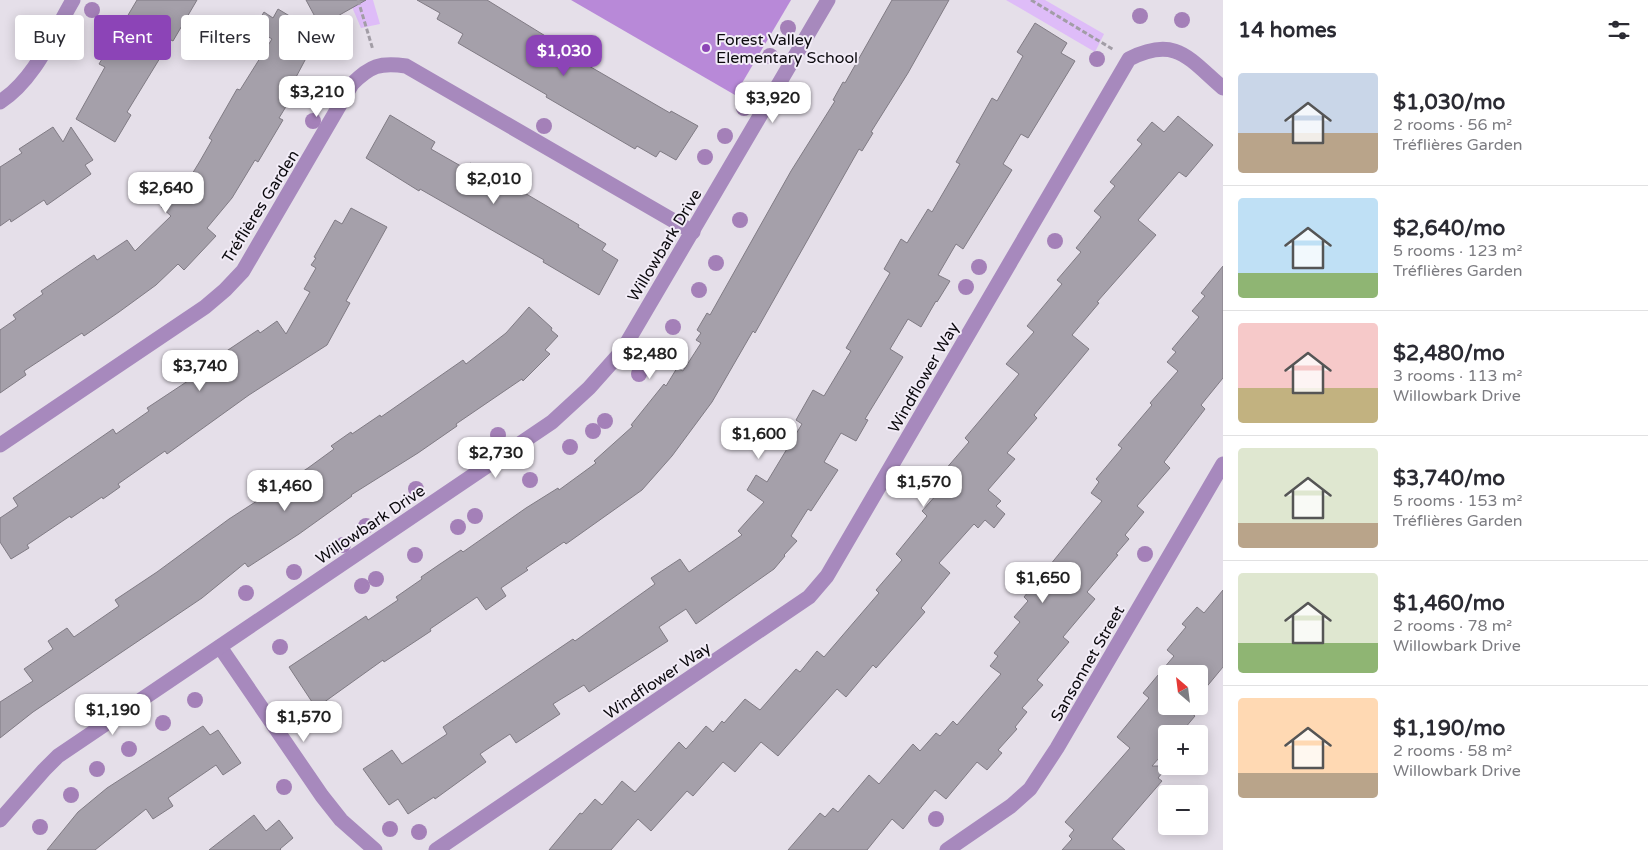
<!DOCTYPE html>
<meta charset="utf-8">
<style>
:root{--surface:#fff;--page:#f2f2f3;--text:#2b2b33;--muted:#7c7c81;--line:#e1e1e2;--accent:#8c44b7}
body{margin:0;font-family:"Varela Round",sans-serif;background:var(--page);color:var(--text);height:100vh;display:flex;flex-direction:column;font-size:19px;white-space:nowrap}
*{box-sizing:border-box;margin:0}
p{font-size:16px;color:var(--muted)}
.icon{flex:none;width:28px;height:28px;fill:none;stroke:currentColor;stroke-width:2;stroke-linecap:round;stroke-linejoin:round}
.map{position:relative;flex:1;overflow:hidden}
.drawer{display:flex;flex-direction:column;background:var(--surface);width:425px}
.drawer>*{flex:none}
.hud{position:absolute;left:15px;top:15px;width:475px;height:45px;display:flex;gap:10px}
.needle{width:32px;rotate:332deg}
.tools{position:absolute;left:1158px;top:665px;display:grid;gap:10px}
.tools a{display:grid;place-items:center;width:50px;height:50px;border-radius:5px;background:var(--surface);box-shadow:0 2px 12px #0003;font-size:25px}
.price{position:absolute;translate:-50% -42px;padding:0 11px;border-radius:10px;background:#fff;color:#222;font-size:16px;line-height:32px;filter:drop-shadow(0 1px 2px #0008)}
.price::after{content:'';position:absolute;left:50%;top:30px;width:15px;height:11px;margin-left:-8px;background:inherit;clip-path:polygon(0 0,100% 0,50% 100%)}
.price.active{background:var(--accent);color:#fff}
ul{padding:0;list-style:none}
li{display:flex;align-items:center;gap:15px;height:125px;padding:0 15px}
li+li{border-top:1px solid var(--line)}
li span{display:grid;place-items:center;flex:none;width:140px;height:100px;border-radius:5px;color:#555}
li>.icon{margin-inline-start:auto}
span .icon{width:60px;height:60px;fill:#fffc;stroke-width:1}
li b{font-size:21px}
h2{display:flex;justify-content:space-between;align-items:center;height:60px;padding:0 15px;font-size:21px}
.chip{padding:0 18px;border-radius:5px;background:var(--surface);box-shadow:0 2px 12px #0003;font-size:18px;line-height:45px}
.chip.active{background:var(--accent);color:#fff}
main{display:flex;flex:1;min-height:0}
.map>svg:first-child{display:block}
.green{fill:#debcf8}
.forest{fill:#b889d8}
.building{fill:#a5a0aa;stroke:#807b84}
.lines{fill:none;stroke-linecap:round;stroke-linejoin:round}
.path{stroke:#a29da6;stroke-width:3;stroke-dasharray:5 2.5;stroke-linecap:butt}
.minor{stroke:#a789bd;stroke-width:15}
.tree{fill:#a480b8}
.poi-dot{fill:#8c44b7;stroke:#f2ecf7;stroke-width:2}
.labels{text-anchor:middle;stroke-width:4;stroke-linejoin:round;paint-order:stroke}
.poi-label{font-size:16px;fill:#0c0a0e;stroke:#f2ecf7;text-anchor:start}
.street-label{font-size:16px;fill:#0c0a0e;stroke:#f2ecf7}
</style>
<main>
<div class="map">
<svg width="1223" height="850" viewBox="0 0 1223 850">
<rect width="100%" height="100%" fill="#e5dfe9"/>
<g class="green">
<polygon points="349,0 373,0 380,24 361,28"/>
<polygon points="1006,0 1045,0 1104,34 1095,52"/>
</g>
<polygon class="forest" points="571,0 791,0 735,95"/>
<g class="building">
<polygon points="137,0 197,0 173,41 171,40 127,112 131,115 115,142 76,119 105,67 99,64"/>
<polygon points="306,0 366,0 320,26"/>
<polygon points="417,0 487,0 560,45 558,48 670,113 671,111 698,126 676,160 660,151 656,157 637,146 635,149 546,97 547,95 458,43 463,34 437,19 440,13"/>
<polygon points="892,0 949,0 908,73 871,132 873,133 862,151 859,149 755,333 753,331 712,402 672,456 642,490 566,544 564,542 526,568 528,570 501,588 506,596 486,610 477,597 430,629 431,631 384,662 383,660 316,708 289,667 366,616 368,620 398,600 396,597 422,579 421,577 440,564 461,550 463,552 526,508 558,488 559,490 596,463 594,461 633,426 631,425 664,384 666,386 677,368 683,371 701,343 696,340 701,333 697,330 707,313 710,315 791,171 835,101 833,100 843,82 845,83"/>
<polygon points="278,9 313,30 297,38 312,47 295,79 301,82 279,118 283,120 258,162 255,160 232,198 207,228 216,236 184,270 178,264 156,285 119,312 84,336 82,333 24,371 26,375 0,393 0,330 16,319 13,315 43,294 41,291 94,255 97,260 127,240 135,251 171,216 161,207 173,193 178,197 200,161 212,140 209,138 237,89 240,90 272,39 254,28 264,12 273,18"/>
<polygon points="1035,23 1067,43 1061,53 1075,61 1028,138 1021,134 1003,164 1012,170 963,249 956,244 938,275 950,281 937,302 936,301 921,327 908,319 890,349 903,357 865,419 868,420 856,441 841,433 824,462 838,470 811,511 808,509 791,536 797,541 784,555 785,556 774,569 696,624 686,609 659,627 668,641 589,692 584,685 553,704 560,714 516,743 510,734 480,754 486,762 435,799 434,797 408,814 398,799 389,805 363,769 392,750 402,764 447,734 443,727 573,639 575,641 655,584 651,578 680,559 689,572 742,535 738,531 764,502 747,490 756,475 767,482 802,424 796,420 813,390 824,396 851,351 846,348 890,273 884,269 901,239 907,243 928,209 932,212 960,164 956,162 992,98 997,101 1023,56 1017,52"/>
<polygon points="390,115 435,142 431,149 466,169 470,163 498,179 499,178 579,225 578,227 606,244 602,250 618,260 599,295 543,262 544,260 420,189 419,191 366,158"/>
<polygon points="1178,116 1213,145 1186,177 1179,172 1138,220 1156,235 1097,302 1099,303 1072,335 1089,349 1034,415 1037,418 1007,453 1015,459 988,490 1001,501 996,506 1005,514 994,528 985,520 978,528 974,524 939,563 950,573 921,608 925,612 876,668 873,665 846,697 837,689 778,756 761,742 735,772 723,762 693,796 687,791 651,831 638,819 611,850 549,850 580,813 582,814 595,799 602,805 622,781 635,792 679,742 686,749 706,726 713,732 722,721 724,723 745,699 760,710 796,669 800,672 817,651 824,657 879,593 876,590 902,560 896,554 927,516 922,511 946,484 938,478 969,442 965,438 1019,374 1006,364 1034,332 1027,326 1062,284 1057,280 1081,252 1076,248 1101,217 1094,211 1115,186 1110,182 1142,144 1137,140 1152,122 1164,132"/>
<polygon points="53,127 63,142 71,127 93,160 85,165 91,174 47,205 44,200 11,222 10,219 0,226 0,167 22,153 19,149"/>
<polygon points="351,208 387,227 346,301 350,303 327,345 249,395 167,454 165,451 118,484 120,487 103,499 102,497 71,518 70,516 27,545 29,548 11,559 0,542 0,518 18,506 13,498 113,429 116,434 149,411 147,408 206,369 204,366 258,330 260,333 277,321 286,334 310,292 304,289 316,268 311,265 316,258 314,257 335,220 342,224"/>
<polygon points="1223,266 1223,378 1201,405 1205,409 1164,462 1170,468 1137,506 1144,512 1125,535 1129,539 1116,554 1118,555 1087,592 1095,599 1063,637 1069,642 1037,680 1043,685 1022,708 1027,712 1015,727 1017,729 998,750 1002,753 987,770 977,762 946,799 935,790 903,829 892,819 867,850 788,850 820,813 825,817 833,808 838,812 869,775 879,784 913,744 920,751 936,733 940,736 953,721 957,725 1001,674 990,666 998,656 994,653 1020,622 1014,617 1028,601 1024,597 1102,501 1091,493 1099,482 1096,479 1122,448 1118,445 1152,405 1150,403 1178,371 1167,362 1176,352 1172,349 1199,317 1192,311 1205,296 1201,293"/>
<polygon points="529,307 552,328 551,330 558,336 545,350 550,354 523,381 522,379 456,424 457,426 418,453 351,495 352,496 299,534 248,567 245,563 202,598 33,712 0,738 0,702 33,681 24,669 53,649 48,641 67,628 74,637 119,606 115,600 157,572 229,519 308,468 334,449 331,446 351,432 352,434 380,415 381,417 463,360 466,364 506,333"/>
<polygon points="1223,590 1223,667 1199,696 1199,674 1166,674 1166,706 1190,706 1186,709 1195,716 1180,734 1166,734 1166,750 1152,766 1168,766 1158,778 1162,781 1112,839 1125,850 1062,850 1072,839 1069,836 1074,830 1065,822 1130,748 1117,737 1149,698 1143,693 1174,656 1167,650 1186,627 1182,624 1197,607 1204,613"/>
<polygon points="203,726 210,735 218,730 241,763 223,775 216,765 168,798 173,806 153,819 146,809 95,850 47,850 78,812 107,788"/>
<polygon points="254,815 266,831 279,820 293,838 280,849 281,850 209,850"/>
</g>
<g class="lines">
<g class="path">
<polyline points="358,0 373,50"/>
<polyline points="1031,0 1114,50"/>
</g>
<g class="minor">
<path d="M0,102C35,79 52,36 73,0"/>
<path d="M0,445L205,307L225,290L243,271L352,84C370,66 380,62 406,66L693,232"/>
<polyline points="220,647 322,796 341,820 375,850"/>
<polyline points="0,820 44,770 58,756 552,422 589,388 622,351 828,0"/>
<path d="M436,850L809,597L827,576L1129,59C1176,35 1189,59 1223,88"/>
<polyline points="947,850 1011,806 1030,789 1057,748 1223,464"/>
</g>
</g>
<g class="tree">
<circle cx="92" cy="10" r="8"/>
<circle cx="1140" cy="16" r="8"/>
<circle cx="1182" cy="20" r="8"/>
<circle cx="788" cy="28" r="8"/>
<circle cx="25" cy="33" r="8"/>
<circle cx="770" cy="56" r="8"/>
<circle cx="1097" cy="59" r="8"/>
<circle cx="744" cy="108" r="8"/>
<circle cx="313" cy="121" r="8"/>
<circle cx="544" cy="126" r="8"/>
<circle cx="725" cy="136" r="8"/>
<circle cx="705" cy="157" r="8"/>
<circle cx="740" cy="220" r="8"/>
<circle cx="1055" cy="241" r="8"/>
<circle cx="716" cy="263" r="8"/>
<circle cx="979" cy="267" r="8"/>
<circle cx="966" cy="287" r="8"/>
<circle cx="699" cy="290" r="8"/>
<circle cx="673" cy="327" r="8"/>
<circle cx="665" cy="351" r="8"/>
<circle cx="639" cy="374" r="8"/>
<circle cx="605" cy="421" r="8"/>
<circle cx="593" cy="431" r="8"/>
<circle cx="498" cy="435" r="8"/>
<circle cx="570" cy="447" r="8"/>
<circle cx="479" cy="451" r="8"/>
<circle cx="530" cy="480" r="8"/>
<circle cx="416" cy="489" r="8"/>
<circle cx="475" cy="516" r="8"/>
<circle cx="366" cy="526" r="8"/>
<circle cx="458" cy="527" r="8"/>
<circle cx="343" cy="545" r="8"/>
<circle cx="1145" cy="554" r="8"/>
<circle cx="415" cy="555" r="8"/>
<circle cx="294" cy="572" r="8"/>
<circle cx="376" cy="579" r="8"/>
<circle cx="362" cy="586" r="8"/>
<circle cx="246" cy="593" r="8"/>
<circle cx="280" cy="647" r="8"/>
<circle cx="195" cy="700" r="8"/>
<circle cx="163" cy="723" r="8"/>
<circle cx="129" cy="749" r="8"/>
<circle cx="97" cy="769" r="8"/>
<circle cx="284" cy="787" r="8"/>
<circle cx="71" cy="795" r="8"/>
<circle cx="936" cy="819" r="8"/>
<circle cx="40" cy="827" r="8"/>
<circle cx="390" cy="829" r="8"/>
<circle cx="419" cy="832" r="8"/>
</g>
<circle class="poi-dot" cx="706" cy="48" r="5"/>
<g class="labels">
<g class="poi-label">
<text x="716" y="45">Forest Valley<tspan x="716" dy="18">Elementary School</tspan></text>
</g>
<g class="street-label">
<text transform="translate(260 206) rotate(-58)" y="6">Tréflières Garden</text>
<text transform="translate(664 245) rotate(-59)" y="6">Willowbark Drive</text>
<text transform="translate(923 377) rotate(-60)" y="6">Windflower Way</text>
<text transform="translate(370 524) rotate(-34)" y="6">Willowbark Drive</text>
<text transform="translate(1087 663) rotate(-60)" y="6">Sansonnet Street</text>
<text transform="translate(657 680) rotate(-34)" y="6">Windflower Way</text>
</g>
</g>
</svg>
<div class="tools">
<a><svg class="needle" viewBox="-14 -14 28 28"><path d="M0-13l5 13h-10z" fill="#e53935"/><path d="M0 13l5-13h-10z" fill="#7c7c81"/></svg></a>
<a>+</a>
<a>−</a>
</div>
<b class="price active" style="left:564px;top:77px">$1,030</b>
<b class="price" style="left:317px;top:118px">$3,210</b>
<b class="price" style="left:773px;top:124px">$3,920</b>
<b class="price" style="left:494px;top:205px">$2,010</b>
<b class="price" style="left:166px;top:214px">$2,640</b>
<b class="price" style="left:650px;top:380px">$2,480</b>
<b class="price" style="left:200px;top:392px">$3,740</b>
<b class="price" style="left:759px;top:460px">$1,600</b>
<b class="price" style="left:496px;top:479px">$2,730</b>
<b class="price" style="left:924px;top:508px">$1,570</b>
<b class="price" style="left:285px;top:512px">$1,460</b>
<b class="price" style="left:1043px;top:604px">$1,650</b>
<b class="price" style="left:113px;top:736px">$1,190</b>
<b class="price" style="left:304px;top:743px">$1,570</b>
<div class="hud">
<a class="chip">Buy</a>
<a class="chip active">Rent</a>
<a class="chip">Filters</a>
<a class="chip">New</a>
</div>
</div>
<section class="drawer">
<h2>14 homes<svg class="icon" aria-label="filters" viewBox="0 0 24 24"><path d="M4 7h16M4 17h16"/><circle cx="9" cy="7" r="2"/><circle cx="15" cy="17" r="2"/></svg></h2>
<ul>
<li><span style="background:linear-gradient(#c9d6e8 60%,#b9a48a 0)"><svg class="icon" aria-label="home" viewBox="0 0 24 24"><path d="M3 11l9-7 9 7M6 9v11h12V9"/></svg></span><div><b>$1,030/mo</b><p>2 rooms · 56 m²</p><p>Tréflières Garden</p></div></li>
<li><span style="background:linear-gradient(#bfe0f5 75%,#8fb573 0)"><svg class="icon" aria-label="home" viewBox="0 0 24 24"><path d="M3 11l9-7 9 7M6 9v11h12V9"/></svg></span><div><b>$2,640/mo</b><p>5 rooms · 123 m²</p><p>Tréflières Garden</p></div></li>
<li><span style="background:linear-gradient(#f6c9c9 65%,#c2b280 0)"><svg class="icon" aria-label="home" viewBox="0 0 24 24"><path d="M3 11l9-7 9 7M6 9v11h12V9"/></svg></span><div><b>$2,480/mo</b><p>3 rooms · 113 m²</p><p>Willowbark Drive</p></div></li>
<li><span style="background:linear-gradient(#dfe7d0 75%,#b9a48a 0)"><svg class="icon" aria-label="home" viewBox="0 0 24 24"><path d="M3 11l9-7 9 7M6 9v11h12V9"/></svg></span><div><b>$3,740/mo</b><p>5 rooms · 153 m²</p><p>Tréflières Garden</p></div></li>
<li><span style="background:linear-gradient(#dfe7d0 70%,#8fb573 0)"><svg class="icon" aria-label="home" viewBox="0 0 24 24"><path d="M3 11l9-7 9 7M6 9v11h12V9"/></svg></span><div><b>$1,460/mo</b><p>2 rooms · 78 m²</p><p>Willowbark Drive</p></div></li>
<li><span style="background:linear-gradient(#ffd9b3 75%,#b9a48a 0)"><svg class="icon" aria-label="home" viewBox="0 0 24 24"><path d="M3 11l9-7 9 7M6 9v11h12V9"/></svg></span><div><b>$1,190/mo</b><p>2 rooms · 58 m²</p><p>Willowbark Drive</p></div></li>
</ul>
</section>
</main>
